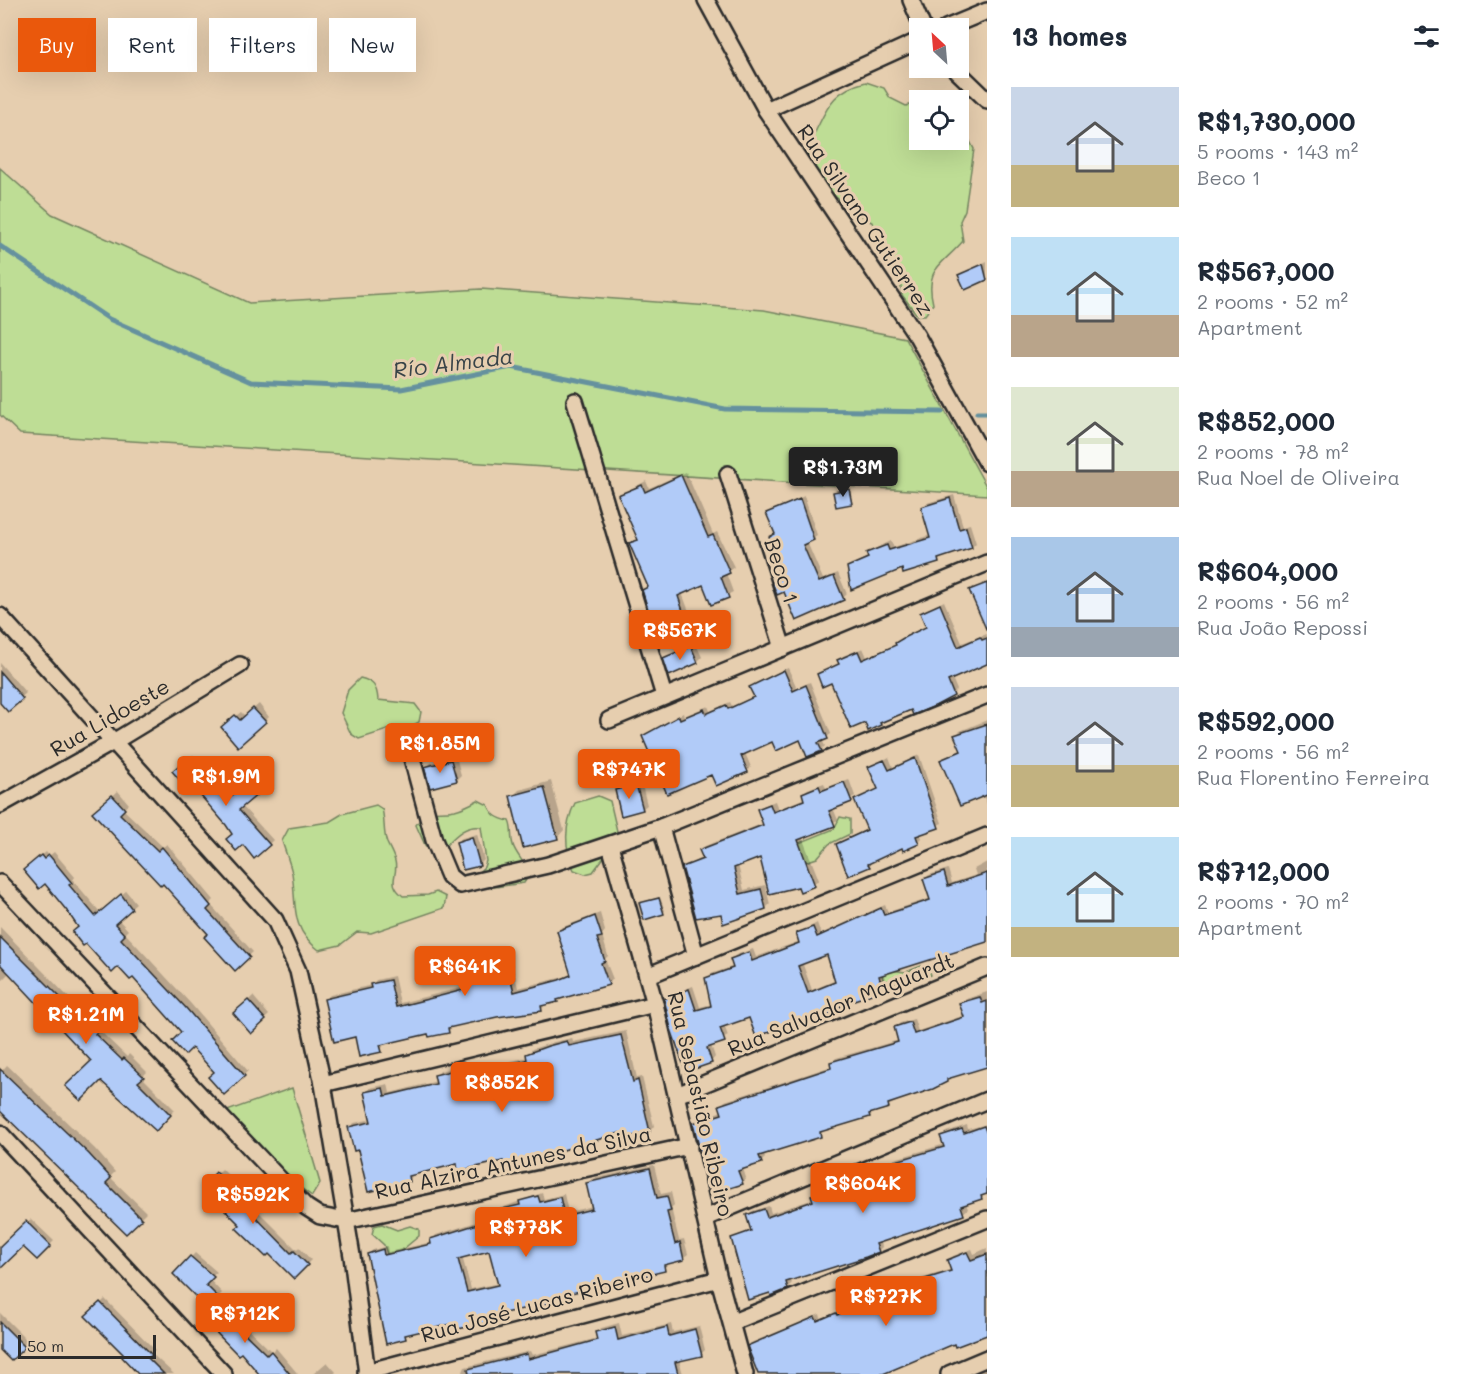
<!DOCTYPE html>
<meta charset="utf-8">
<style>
:root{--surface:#fff;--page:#f6f6f7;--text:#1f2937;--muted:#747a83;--accent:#ea580c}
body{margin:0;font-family:Mali,sans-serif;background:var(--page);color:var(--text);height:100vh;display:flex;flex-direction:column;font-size:22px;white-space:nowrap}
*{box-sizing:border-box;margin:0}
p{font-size:20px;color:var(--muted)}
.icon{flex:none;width:33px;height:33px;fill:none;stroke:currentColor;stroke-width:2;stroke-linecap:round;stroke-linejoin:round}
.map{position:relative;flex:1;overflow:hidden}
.side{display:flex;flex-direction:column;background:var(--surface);width:480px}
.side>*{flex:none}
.hud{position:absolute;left:18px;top:18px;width:570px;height:54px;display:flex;gap:12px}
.needle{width:39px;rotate:334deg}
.fabs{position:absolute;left:909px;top:18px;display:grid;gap:12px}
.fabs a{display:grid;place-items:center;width:60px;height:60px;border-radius:0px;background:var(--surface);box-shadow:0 6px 24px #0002;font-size:30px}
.scale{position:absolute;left:18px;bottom:15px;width:138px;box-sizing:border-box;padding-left:6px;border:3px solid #2b2b2b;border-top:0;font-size:16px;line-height:21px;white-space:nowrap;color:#2b2b2b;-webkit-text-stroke:4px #e6ceaf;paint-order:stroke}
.price{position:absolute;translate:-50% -51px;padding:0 14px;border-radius:6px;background:var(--accent);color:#fff;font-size:20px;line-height:39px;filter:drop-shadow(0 2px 3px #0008)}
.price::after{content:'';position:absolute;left:50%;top:36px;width:18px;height:14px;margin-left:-9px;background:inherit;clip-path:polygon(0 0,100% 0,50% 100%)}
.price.current{background:#222;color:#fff}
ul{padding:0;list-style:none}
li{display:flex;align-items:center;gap:18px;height:150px;padding:0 24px}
li span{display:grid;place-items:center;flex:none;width:168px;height:120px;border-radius:0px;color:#555}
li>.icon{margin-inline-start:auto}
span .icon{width:72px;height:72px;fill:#fffc;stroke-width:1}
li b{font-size:26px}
h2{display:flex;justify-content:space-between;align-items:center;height:72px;padding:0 24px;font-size:26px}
.chip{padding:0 21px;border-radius:0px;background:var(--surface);box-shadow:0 6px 24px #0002;font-size:21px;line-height:54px}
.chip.current{background:var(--accent);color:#fff}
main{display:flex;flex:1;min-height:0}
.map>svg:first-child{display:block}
.green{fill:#bedd95;stroke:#748460;stroke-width:1.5}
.shadow{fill:#0003;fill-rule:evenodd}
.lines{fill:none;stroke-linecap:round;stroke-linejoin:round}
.stream{stroke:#65919e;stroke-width:5}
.building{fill:#b1cbf8;stroke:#2b2b2b;stroke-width:1.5;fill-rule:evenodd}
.street-casing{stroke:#2b2b2b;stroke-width:20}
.street{stroke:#e6ceaf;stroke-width:15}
.labels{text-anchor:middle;stroke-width:6;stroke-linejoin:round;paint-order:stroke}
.street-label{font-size:21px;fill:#2b2b2b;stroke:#e6ceaf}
.water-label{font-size:22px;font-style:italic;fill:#394448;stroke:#e6ceaf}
</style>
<main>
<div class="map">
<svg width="987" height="1374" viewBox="0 0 987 1374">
<rect width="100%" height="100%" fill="#e6ceaf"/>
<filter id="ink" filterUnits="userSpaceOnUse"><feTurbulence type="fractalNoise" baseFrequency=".0167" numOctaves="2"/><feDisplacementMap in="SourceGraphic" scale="12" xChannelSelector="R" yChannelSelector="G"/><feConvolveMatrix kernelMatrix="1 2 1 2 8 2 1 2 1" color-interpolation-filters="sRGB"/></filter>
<g filter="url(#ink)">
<g class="green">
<path d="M866,82L884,88L890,98L906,106L919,102L920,140H958L959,121L974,149L965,210L960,221L963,241C943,265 924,267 933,304L925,315H917L902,295L900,278L878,248L873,223C845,206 811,183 805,150C826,118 824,92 866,82Z"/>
<polygon points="0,168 52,214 249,303 481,289 764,310 905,338 987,488 987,495 20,434 0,415"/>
<path d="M360,678C373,681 377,686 378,700L415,704L421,712L419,722L398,733L390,729L359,739L351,734L341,713L348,690Z"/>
<path d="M598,796L610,801L617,831L616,841L593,872L585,874L574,870C564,849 564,825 575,803Z"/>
<path d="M478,800L488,805C493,816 497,818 509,821C513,829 510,836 513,845C516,855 526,863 529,875L524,883L488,888L469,881L484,867L486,861L481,827C463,824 452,840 440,851L430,850L425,845L416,825C430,805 435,814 455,810C463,808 471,804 478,800Z"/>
<path d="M376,805L382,809C385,819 383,833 387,843C390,849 393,854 395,861C399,876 386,882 403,896L428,895L436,892L446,897L444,908L371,933L357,932L340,945L319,950C289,928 297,904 292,873C290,863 285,851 282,841L289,828L329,822L342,814Z"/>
<polygon points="840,817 850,819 850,834 829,844 817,858 805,862 794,845 834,829"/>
<path d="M921,966L929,969L931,975C926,977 920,977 916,979C901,988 900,984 883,980L882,975L890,970L906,972Z"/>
<path d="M292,1088L320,1183L312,1196C278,1173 252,1144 227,1111Z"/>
<polygon points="382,1224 397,1230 410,1226 419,1229 419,1236 396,1255 388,1257 384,1245 372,1234 374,1226"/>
</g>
<g class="shadow">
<polygon points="987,261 987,278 966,288 960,275"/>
<polygon points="686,472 713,534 717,532 734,567 726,573 733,592 712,603 704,583 682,593 690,614 686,619 656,630 644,590 649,585 631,544 639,538 620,495 646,481 649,488"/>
<polygon points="851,488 851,503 835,493 837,491"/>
<polygon points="954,495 963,526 970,524 976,543 972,547 942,557 938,562 903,567 849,567 869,556 872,550 891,541 894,547 931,535 923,507 927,503"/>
<polygon points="804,496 817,535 807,542 823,579 838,573 847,594 843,598 785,590 774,582 783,576 770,537 776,532 768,513"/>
<polygon points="944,601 962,643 987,634 987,662 952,678 957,690 953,694 911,708 881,724 865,721 832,681 819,674 840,662 843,656 863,648 867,657 896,644 911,633 927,626 921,613"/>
<polygon points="695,642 702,657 697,662 665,659"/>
<polygon points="0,663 26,693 8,710 0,701"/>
<polygon points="788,668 797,688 810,682 831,734 822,740 825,746 821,750 801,738 773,740 745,753 751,767 747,771 711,773 644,736 683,713 684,716 708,706 710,711 730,702 732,706 755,696 751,687 755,683"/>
<polygon points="259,704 269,717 265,721 227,723 241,712 245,716"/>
<polygon points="987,720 987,804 983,795 941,761 962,749 956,735 960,731"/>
<polygon points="193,755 210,775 215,771 235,795 252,780 261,789 242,806 273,840 269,844 234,833 189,779 174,771"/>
<polygon points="919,755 942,823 920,833 922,838 918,842 872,860 869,866 838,844 868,828 856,801 879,788 870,768 889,757 893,767"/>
<polygon points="456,756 461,775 456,780 426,767 431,763"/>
<polygon points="849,779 855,796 833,808 838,820 802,837 819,880 801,890 799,885 761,856 738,865 744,890 765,885 770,904 766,908 750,912 745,917 724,922 722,912 684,867 703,857 701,850 705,846 764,823 759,810 763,806 775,801 778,809 805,798 803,793 808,789 824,783 826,788"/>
<polygon points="551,781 564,830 557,838 512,797 519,790"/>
<polygon points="641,781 647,805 642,809 616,790 621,786"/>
<polygon points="118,791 129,804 123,809 163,847 167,844 214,900 210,904 253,952 235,969 210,933 163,881 94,813"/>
<polygon points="477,834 484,860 479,865 457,842 462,838"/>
<polygon points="46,852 49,856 54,852 75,877 73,880 100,912 126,891 136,903 118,919 128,930 125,933 191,1004 248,1071 224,1092 216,1072 133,976 80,927 30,866"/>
<path d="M987,862V940L883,973L887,984L882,989L844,1002L841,1009L750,1016L724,1025L728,1036L711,1045L715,1057L711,1062L665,999L670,995L693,986L700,1007L712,1004L707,979L711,974L734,966L731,960L736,955L753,949L756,957L800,941L797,934L817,923L821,934L885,905L888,912L931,898L925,879L929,875L948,869L952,883L976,875L974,869ZM828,953L836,980L812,990L802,962Z"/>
<polygon points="660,897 665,911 663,913 640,903"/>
<polygon points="600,913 605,931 602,935 608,956 605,959 613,979 608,984 546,1004 542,1009 496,1016 453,1027 448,1031 429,1032 385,1043 381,1050 356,1036 326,999 330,995 372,985 376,980 394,976 400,1003 468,986 462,961 466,956 484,952 486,961 510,955 518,988 564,977 572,973 559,931 563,927"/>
<polygon points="0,927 76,1005 79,1003 102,1025 98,1029 127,1057 129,1054 147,1072 142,1077 175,1110 155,1129 10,972 0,982"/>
<polygon points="987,992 987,1066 950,1076 869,1115 824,1129 821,1135 764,1153 765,1158 761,1162 743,1168 746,1178 742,1183 694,1123 699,1119 722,1111 721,1106 725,1101 832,1066 831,1063 836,1058 899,1040 895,1028 900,1023 914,1019 918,1031 965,1015 961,1004 966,999"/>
<polygon points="253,996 269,1015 251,1032 235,1013"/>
<polygon points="626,1031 637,1078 642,1077 654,1126 650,1131 621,1131 530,1156 458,1163 413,1173 410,1181 359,1148 350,1128 354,1123 372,1119 365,1093 370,1088 388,1084 390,1093 437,1081 436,1076 440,1071 459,1066 461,1073 528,1057 532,1049 554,1042 572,1038 573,1042"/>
<polygon points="7,1065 95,1149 115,1172 110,1177 146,1212 126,1232 0,1109 0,1073"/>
<polygon points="987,1124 987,1192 981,1198 966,1203 968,1209 963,1213 881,1241 882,1247 878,1251 790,1279 792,1283 787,1288 733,1238 752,1229 748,1215 752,1211 769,1206 771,1213 814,1199 813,1195 817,1191 858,1178 857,1173 861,1169 945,1144 942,1136 946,1132 967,1125 968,1129"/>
<path d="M654,1165L661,1194L671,1192L674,1205L671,1208L679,1240L684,1239L688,1254L683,1258L668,1262L664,1269L571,1291L567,1298L504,1312L500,1318L453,1322L410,1333L405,1337L368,1254L373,1250L387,1246L388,1252L432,1242L436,1235L501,1214L500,1211L504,1207L542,1193L544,1199L564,1194L568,1212L593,1206L588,1183L592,1179ZM491,1249L499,1283L471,1289L462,1256Z"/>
<polygon points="222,1169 236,1183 239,1180 255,1196 249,1202 297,1250 299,1247 311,1260 294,1277 204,1187"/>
<polygon points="31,1219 54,1241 37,1258 23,1245 0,1267 0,1248"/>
<polygon points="987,1248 987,1328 883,1374 758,1374 749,1346 753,1342 820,1314 821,1318 887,1295 884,1289 889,1284 906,1278 908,1283 952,1269 949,1261 953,1256 972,1249 974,1254"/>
<polygon points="195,1253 217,1272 209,1279 222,1293 208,1307 175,1274"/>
<polygon points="105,1299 155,1350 151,1353 174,1374 137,1374 139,1372 126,1355 88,1316"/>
<polygon points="228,1303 241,1316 238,1319 272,1352 276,1348 298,1374 260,1374 241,1350 208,1322"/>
<polygon points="0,1313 28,1341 11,1359 0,1348"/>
<polygon points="619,1323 622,1336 671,1324 673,1332 699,1326 705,1350 701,1354 679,1360 683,1374 462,1374 465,1367 530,1351 532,1355 598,1338 597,1332 601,1328"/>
<polygon points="327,1362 336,1372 334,1374 313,1374"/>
<polygon points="986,1368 987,1374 974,1374"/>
</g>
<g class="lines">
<g class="stream">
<polyline points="0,246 109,319 251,382 401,389 511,367 725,409 942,412"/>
<polyline points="977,413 987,413"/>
</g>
</g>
<g class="building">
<polygon points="983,264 987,280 965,290 958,275"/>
<polygon points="681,475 708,537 713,535 730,573 721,577 729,598 711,605 703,585 678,596 686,620 655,632 642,590 648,587 629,543 638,540 618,495 642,485 645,492"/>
<polygon points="849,489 852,504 836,507 833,492"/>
<polygon points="950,498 959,529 966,527 972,548 938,559 939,563 903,574 902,569 851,590 847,567 868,558 866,553 887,545 889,550 930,538 921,507"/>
<polygon points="800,499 814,540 803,545 819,582 834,576 844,600 796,621 784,592 777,595 772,582 782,578 773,557 776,555 769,537 775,534 766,513"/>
<polygon points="987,583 987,631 969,590"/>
<polygon points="940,604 958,647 980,637 982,640 987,638 987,664 948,681 954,696 935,706 913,715 911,710 880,723 881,725 868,731 865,723 851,729 831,683 822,687 817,674 839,664 837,660 858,651 862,660 896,645 895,643 905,637 926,627 920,613"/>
<polygon points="691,646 698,663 669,676 663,658"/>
<polygon points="784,670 793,691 806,685 828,739 818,743 822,751 807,757 800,740 776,751 772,742 741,756 748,772 716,786 711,775 667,794 642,736 679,716 680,719 704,709 706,714 726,705 728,709 754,697 749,687"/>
<polygon points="0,672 23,699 8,712 0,703"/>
<polygon points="253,708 266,722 238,747 221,727 235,715 240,720"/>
<polygon points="987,724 987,795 960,806 940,760 961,751 954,735"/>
<polygon points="188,758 206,778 210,774 230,797 248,782 258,794 239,810 270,845 254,859 243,845 236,851 226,839 232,834 226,825 188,781 184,785 172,771"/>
<polygon points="915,758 939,828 916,836 919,844 903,851 902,848 868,864 870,867 848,876 836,844 867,830 854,800 878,789 868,767 884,760 889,770"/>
<polygon points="451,760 457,781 430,788 424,767"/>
<polygon points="844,782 852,802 829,811 835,826 798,840 815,886 800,892 798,887 769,894 760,858 734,868 740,894 761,889 766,909 723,924 721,914 696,918 682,867 703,859 699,850 763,825 757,809 770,804 773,812 804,800 802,793 819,786 821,791"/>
<polygon points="636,784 643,810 621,816 615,790"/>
<polygon points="544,787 558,839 523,848 510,796"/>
<polygon points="112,795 125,809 120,814 158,851 162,847 211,906 207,910 250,957 235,971 204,937 208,934 163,884 161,886 92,812"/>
<polygon points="472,837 480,866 463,870 456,842"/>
<polygon points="41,855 44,859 49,855 72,883 69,885 95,916 121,894 132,909 115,924 125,935 121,939 186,1008 245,1076 224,1095 208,1077 214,1072 192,1048 185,1055 172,1041 181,1032 133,978 130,980 118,967 112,973 86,944 83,946 72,932 78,927 67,911 45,884 39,889 23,870"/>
<path d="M944,872L948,886L987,873V942L879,976L883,990L840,1005L841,1010L822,1017L821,1013L756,1037L749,1018L720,1028L725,1042L707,1048L712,1063L686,1072L671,1029L664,999L689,989L696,1010L711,1006L705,978L733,968L730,959L749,952L752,961L799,943L796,933L813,927L817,937L881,908L884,915L930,900L923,879ZM827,955L835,982L808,993L798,966Z"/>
<polygon points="659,898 664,914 644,920 639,903"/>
<polygon points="595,916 602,937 597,938 605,961 601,963 609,985 557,1000 558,1002 541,1006 542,1011 497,1017 448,1028 449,1033 429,1037 428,1034 380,1045 382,1052 359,1057 355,1037 334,1042 324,999 371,988 370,984 390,980 396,1007 444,995 467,989 460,960 480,956 482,964 506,959 514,992 559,980 571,975 557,931"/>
<polygon points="0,937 71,1008 74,1006 98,1031 95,1034 122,1060 124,1058 144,1077 138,1082 171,1115 156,1131 101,1081 81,1101 65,1086 91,1061 0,964"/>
<polygon points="980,997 982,1003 987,1001 987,1067 947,1079 947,1082 933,1089 888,1104 889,1108 869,1114 870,1117 820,1132 821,1137 759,1156 762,1163 738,1171 743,1184 711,1194 693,1123 722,1114 719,1105 831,1068 830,1062 898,1042 894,1027 910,1022 914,1034 964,1017 959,1003"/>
<polygon points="248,1000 266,1020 251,1034 233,1013"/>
<polygon points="621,1035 633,1082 638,1080 650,1132 622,1139 620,1133 530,1160 529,1158 503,1164 503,1161 458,1171 457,1164 409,1176 410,1182 368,1192 358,1150 354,1151 348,1127 371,1122 364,1092 383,1088 385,1096 436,1084 434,1075 455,1070 457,1076 527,1060 526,1054 548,1046 567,1041 569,1046"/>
<polygon points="0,1069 89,1154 111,1178 106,1183 142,1219 126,1234 0,1111"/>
<polygon points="984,1126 987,1134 987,1194 981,1196 982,1199 961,1206 964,1215 876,1244 879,1252 866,1257 786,1282 788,1289 771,1296 770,1293 748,1300 731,1238 751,1231 746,1215 764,1209 767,1217 813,1201 811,1195 857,1180 855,1173 944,1147 940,1136 962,1129 964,1133"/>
<path d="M650,1168L657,1198L667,1196L671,1211L667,1212L675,1244L680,1242L684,1260L664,1265L665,1271L567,1294L568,1299L500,1314L501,1320L453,1330L452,1324L405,1335L406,1339L386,1344L367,1254L383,1249L384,1255L431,1244L430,1239L500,1217L498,1210L520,1205L519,1201L538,1196L540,1202L560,1197L564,1216L592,1209L586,1183ZM489,1251L498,1285L467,1292L458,1259Z"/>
<polygon points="216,1172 230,1186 234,1183 252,1201 246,1207 291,1253 294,1251 308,1265 294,1279 269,1254 266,1257 236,1228 240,1225 202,1187"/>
<polygon points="26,1221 51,1246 37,1260 23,1247 0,1269 0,1246"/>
<polygon points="967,1252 971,1260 987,1254 987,1335 955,1347 954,1344 883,1374 758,1374 747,1346 815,1317 817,1321 836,1313 837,1315 886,1297 882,1288 901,1281 903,1286 951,1271 947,1260"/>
<polygon points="190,1256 214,1277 206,1285 219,1298 208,1309 173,1274"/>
<polygon points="100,1302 152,1355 148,1358 164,1374 138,1374 122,1357 124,1355 85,1316"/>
<polygon points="223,1306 238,1321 235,1324 267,1355 271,1351 290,1374 259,1374 241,1353 238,1355 206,1322"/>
<polygon points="0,1322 25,1347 11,1361 0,1350"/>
<polygon points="615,1327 618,1340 667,1327 669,1336 695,1329 702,1356 675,1362 678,1374 469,1374 468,1369 527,1354 528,1359 597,1340 595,1332"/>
</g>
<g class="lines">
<g class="street-casing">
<g id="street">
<polyline points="706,0 766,110 917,336 987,463"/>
<polyline points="911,0 923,28"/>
<polyline points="946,28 987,11"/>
<polyline points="954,68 987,100"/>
<polyline points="766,110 920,40"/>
<polyline points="575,401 664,696"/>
<polyline points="728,474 783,648"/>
<polyline points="0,616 275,920 298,971 323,1084 352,1256 367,1374"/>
<polyline points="609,720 987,563"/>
<polyline points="406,736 434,840 449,876 460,885 548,865 661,827 987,695"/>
<polyline points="0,805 115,741 240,665"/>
<polyline points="661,827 696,956"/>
<polyline points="610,845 655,1004 719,1279 745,1374"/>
<polyline points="0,883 306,1207 320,1216 346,1221 689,1146"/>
<polyline points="647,976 987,836"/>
<polyline points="323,1084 655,1004"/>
<polyline points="677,1095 987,967"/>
<polyline points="0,1133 224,1374"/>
<polyline points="705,1218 987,1100"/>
<polyline points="733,1322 987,1219"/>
<polyline points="366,1372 719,1279"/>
<polyline points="949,1374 987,1358"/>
</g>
</g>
<use href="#street" class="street"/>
</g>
</g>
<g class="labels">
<g class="street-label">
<text transform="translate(865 220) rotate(56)" y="7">Rua Silvano Gutierrez</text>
<text transform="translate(781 571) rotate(72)" y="7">Beco 1</text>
<text transform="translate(110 718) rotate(-30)" y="7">Rua Lidoeste</text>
<text transform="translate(841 1005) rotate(-22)" y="7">Rua Salvador Maguardt</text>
<text transform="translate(700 1104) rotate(77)" y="7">Rua Sebastião Ribeiro</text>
<text transform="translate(513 1163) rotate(-12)" y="7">Rua Alzira Antunes da Silva</text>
<text transform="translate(537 1305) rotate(-15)" y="7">Rua José Lucas Ribeiro</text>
</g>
<g class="water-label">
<text transform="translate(453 363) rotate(-7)" y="8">Río Almada</text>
</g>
</g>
</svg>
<div class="fabs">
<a><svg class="needle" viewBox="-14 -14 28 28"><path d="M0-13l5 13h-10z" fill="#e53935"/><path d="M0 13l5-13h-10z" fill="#747a83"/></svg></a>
<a><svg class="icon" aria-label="locate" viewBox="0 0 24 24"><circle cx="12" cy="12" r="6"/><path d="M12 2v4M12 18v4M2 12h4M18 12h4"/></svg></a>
</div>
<div class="scale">50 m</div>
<b class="price current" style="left:843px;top:498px">R$1.73M</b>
<b class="price" style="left:680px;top:661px">R$567K</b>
<b class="price" style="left:440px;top:774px">R$1.85M</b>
<b class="price" style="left:629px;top:800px">R$747K</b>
<b class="price" style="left:226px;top:807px">R$1.9M</b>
<b class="price" style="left:465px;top:997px">R$641K</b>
<b class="price" style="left:86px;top:1045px">R$1.21M</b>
<b class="price" style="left:502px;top:1113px">R$852K</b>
<b class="price" style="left:863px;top:1214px">R$604K</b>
<b class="price" style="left:253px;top:1225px">R$592K</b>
<b class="price" style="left:526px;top:1258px">R$778K</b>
<b class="price" style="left:886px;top:1327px">R$727K</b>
<b class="price" style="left:245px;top:1344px">R$712K</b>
<div class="hud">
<a class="chip current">Buy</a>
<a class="chip">Rent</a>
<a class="chip">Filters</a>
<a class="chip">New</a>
</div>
</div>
<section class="side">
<h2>13 homes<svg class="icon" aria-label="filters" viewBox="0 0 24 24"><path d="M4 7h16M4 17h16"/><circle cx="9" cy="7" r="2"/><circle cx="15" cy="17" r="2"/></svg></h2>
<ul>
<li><span style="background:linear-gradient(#c9d6e8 65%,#c2b280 0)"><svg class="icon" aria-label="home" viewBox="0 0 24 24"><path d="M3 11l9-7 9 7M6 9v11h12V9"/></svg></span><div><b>R$1,730,000</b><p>5 rooms · 143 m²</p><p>Beco 1</p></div></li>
<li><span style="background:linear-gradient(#bfe0f5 65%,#b9a48a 0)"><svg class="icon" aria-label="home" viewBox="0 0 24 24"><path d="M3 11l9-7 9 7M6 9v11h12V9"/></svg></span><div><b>R$567,000</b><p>2 rooms · 52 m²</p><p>Apartment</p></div></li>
<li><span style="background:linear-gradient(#dfe7d0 70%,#b9a48a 0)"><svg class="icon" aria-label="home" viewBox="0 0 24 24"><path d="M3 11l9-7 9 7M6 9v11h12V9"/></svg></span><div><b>R$852,000</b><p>2 rooms · 78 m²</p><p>Rua Noel de Oliveira</p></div></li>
<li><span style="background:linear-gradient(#a9c7e8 75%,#9aa5b1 0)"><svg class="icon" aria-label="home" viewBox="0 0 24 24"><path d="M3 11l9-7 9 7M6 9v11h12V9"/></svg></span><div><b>R$604,000</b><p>2 rooms · 56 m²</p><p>Rua João Repossi</p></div></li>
<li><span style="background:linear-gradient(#c9d6e8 65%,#c2b280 0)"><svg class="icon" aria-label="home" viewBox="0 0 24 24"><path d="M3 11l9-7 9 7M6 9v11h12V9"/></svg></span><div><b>R$592,000</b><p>2 rooms · 56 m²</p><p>Rua Florentino Ferreira</p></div></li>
<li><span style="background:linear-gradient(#bfe0f5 75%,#c2b280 0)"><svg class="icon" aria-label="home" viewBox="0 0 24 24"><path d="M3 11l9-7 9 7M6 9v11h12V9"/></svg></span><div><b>R$712,000</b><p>2 rooms · 70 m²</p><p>Apartment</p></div></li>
</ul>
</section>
</main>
